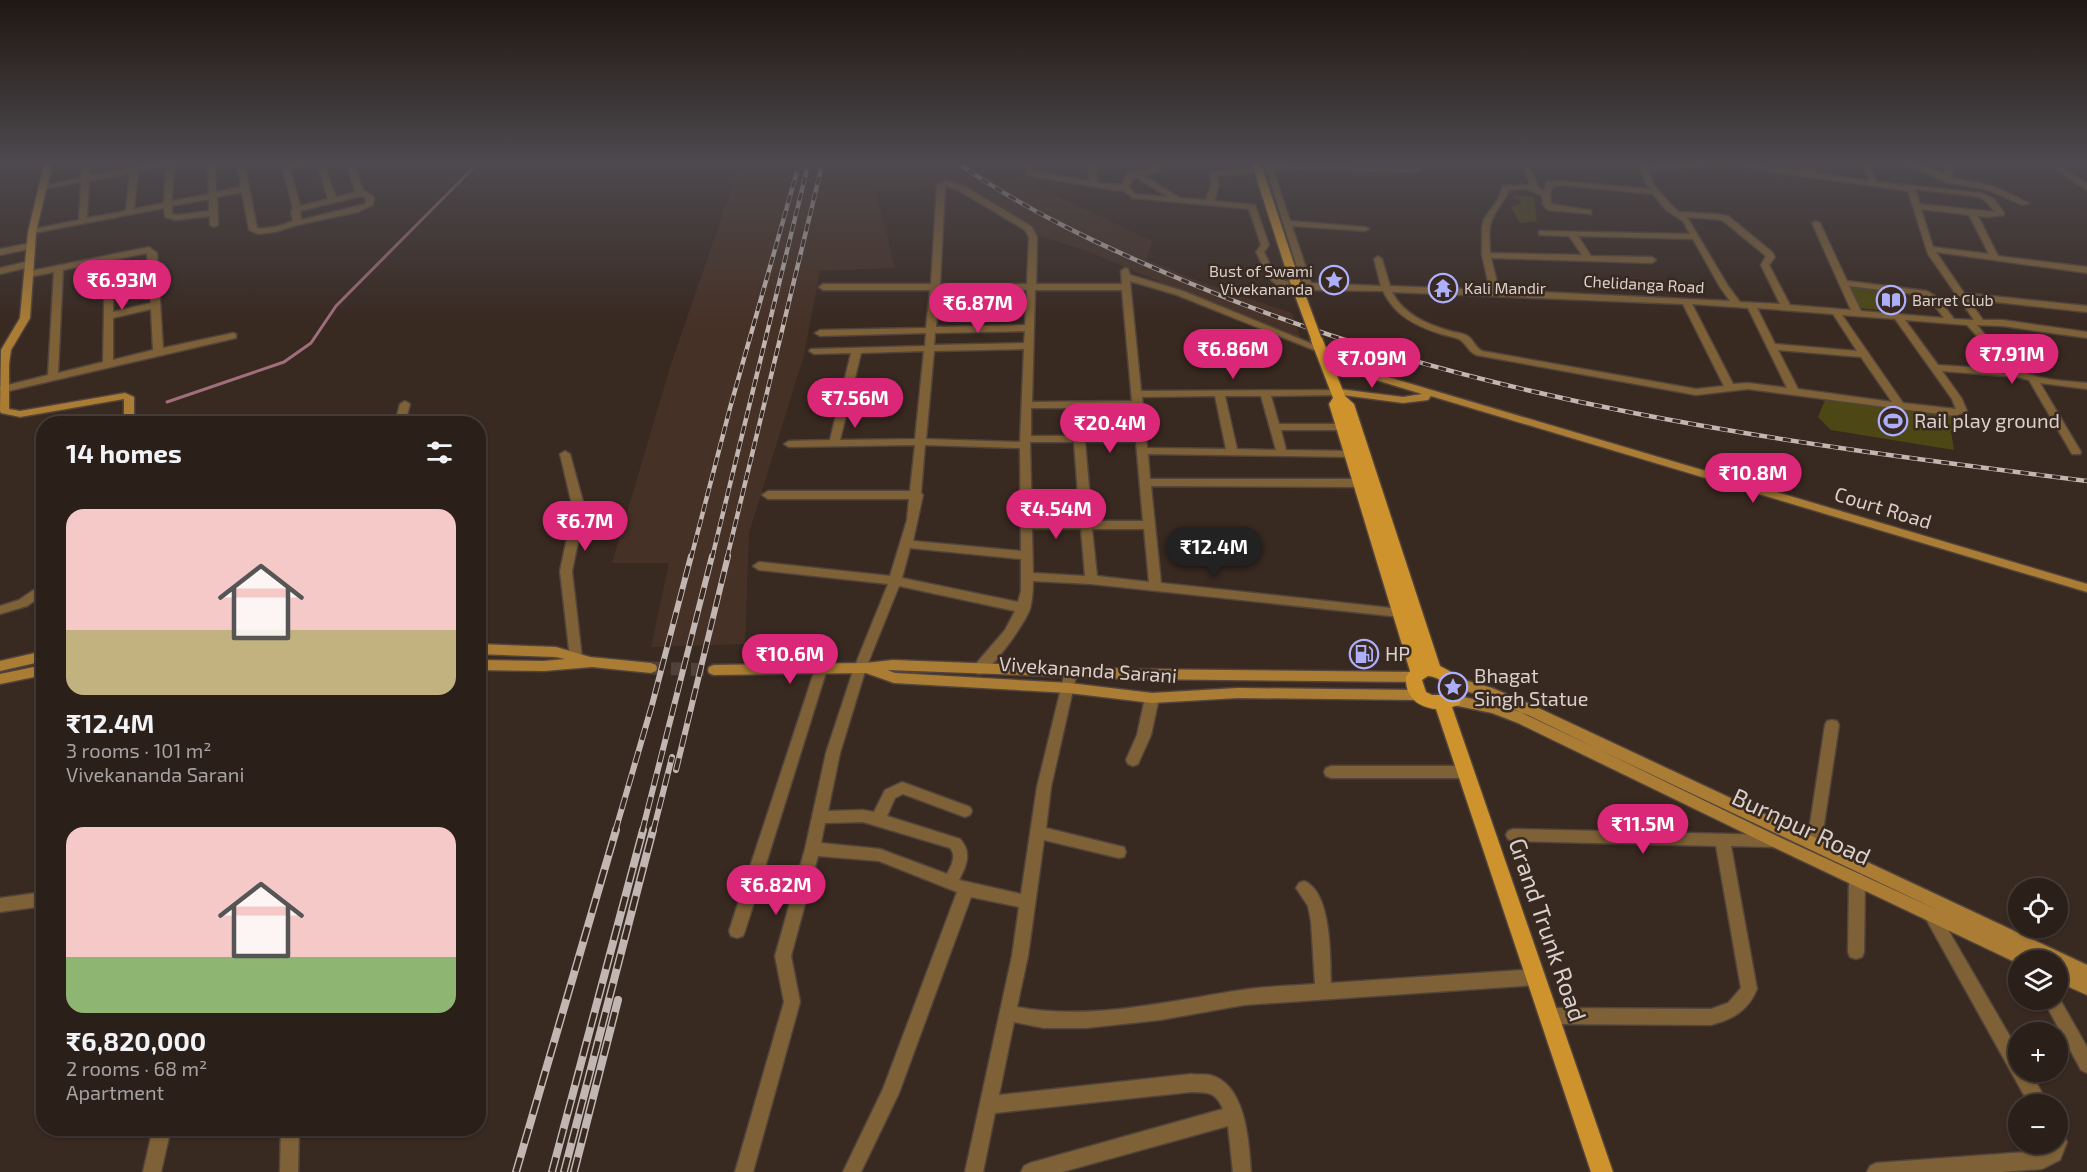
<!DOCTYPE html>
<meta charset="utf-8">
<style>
:root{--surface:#2a1f19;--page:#362c26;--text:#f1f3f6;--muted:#a5a2a2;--line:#463d38;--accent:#db2777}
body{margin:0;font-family:"Exo 2",sans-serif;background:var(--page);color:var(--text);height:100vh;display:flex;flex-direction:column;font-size:22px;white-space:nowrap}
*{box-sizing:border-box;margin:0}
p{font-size:20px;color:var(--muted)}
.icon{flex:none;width:33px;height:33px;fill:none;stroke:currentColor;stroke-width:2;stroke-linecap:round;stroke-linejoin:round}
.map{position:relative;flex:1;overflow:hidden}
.sheet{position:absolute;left:36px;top:416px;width:450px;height:720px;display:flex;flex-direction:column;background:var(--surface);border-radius:24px;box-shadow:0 2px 4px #0004,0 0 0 2px var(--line)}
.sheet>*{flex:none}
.tools{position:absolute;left:2008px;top:878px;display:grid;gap:12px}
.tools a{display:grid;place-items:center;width:60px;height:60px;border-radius:50%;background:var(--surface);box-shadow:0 2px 4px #0004,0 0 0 2px var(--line);font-size:30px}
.price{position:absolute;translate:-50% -51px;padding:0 14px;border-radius:21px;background:var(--accent);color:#fff;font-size:20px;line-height:39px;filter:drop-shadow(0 2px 3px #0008)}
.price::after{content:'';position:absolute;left:50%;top:36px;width:18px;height:14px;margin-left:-9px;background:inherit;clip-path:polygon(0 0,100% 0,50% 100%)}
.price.active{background:#222;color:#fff}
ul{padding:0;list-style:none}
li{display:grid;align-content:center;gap:12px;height:318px;padding:0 30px}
li span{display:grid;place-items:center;height:186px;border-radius:18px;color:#555}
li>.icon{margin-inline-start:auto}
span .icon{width:108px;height:108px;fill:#fffc;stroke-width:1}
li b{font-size:26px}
h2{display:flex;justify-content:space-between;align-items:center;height:72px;padding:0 30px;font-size:26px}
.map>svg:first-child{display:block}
.built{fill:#463126}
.green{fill:#4d4715}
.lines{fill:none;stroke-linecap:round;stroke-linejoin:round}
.stream{stroke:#a16e7d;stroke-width:3}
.secondary-tunnel{stroke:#50423a;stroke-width:13;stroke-dasharray:13 7;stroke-linecap:butt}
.street-casing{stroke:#52443c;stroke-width:3}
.secondary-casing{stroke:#52443c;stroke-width:3}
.primary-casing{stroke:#52443c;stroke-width:3}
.street{fill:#7e6136;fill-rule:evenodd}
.secondary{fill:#ab7d34;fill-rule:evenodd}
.primary{fill:#ce932d;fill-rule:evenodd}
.rail-far2-casing{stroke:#c1b6b1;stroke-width:4.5}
.rail-far1-casing{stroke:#c1b6b1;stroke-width:6}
.rail-casing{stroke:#c1b6b1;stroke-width:8}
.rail-far2{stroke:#382921;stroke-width:3;stroke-dasharray:8;stroke-linecap:butt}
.rail-far1{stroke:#382921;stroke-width:4;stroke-dasharray:12;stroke-linecap:butt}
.rail{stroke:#382921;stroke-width:5;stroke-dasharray:15;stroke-linecap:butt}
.primary-bridge-casing{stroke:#52443c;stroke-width:13;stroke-linecap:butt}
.primary-bridge{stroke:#ce932d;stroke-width:10}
.labels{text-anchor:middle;stroke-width:5;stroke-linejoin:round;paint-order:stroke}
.far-poi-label{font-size:16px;fill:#dad0cb;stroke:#382921;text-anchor:start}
.far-street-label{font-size:16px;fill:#dad0cb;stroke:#382921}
.poi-label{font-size:20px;fill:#dad0cb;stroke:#382921;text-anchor:start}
.street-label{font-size:20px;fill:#dad0cb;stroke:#382921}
.near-street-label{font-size:24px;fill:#dad0cb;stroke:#382921}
</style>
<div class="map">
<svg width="2087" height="1172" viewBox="0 0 2087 1172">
<rect width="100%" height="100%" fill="#382921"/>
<polygon class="built" points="741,161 969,161 987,170 981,174 997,181 1018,174 1055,195 1152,241 1147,260 1203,283 1292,313 1302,343 1090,252 1037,235 954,187 876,192 895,268 820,271 804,355 749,533 745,644 651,647 669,563 612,563 671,364"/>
<g class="green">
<polygon points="1513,195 1534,197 1537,221 1520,223 1511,207 1522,203 1513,197"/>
<polygon points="1845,286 1877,290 1891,311 1857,308"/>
<polygon points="1826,398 1958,415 1966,426 1951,431 1954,450 1831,430 1818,417"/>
</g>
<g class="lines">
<polyline class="stream" points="167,402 284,362 311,343 336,306 480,161"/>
<polyline class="secondary-tunnel" points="651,668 714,670"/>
<g class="street-casing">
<g id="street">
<path d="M83,161H90L89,176L130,168L132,161H138V167L167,161H186V163L174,165L172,201L209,194L208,161H215L216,192L241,187L237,161H244L257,228C270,229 281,226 293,221L291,212L293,209L281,161H287L289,165L311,161H323L336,197L355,192L346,161H353L363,190L374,197L373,205L358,212L297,225L275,232L258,234L249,230L242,192L217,197L218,225L214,227L210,225V216L176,220L165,217L164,208L29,234V230L79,220L81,182L43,189L39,187L81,178ZM317,164L328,199L300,206L290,169ZM166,166L164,203L134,209L138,172ZM130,173L126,211L87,218L89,181ZM361,196L366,198L365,204L301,220L300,211ZM209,199V211L177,215L172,214V206Z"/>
<path d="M1023,161H1030L1033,171L1089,181L1088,161H1095L1097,183L1122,185L1127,172L1152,169L1158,161H1187L1204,163H1207V167C1187,168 1172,155 1157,173L1142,175L1180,198L1206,200L1211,184L1210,172L1261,168V172H1258L1217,176L1219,184L1214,201L1255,205L1269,245L1264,252C1276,276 1274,282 1302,283L1264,161H1270L1272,165L1420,168V172H1417L1273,169L1290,221L1365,227L1369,229L1365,231L1292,226L1311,283L1381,286L1374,259L1378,256L1382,259L1390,286L1490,290L1482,255V227L1484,219L1497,201L1503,186L1530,185L1521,161H1527L1539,189L1544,190L1547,182L1560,181L1649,189L1639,168V161H1645L1647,166L1733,162L1806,171L1803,161H1810L1814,171L1817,173L1869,181L1860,161H1867L1877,182L1981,193L1993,198L2004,213L2003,215L1988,217L1978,216L1998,256L2087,267V273L1936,252L1964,293L2087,306V312L1968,299L1983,320H2003L2087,332V338L2003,326L1977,325C1991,342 2006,365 2027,373C2045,381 2068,381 2087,383V389L2040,383L2081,452L2080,454H2072L2029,380L2018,377L1942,371L1962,399L1967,411L1955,416L1748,389L1696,395L1476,355C1468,351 1466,343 1459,339C1454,337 1447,336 1441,334C1416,326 1395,316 1383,291L1308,290L1279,287L1269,278L1256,252L1261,245L1249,209L1133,198L1123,190H1114L1026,175ZM1733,166L1908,191L1928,254L1974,320L1954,319L1937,297L1927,291L1847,281L1820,223L1816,221L1812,223L1851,310L1790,305L1769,265L1775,257L1772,252L1728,216L1717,214L1679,212L1672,206L1654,185L1649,170ZM1134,176L1168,197L1135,194L1129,187ZM1560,185L1653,194L1666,210L1683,221L1690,234L1542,231H1539V235L1569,236L1582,255L1490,253C1490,243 1488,231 1491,222C1495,210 1505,202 1509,190L1526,189L1542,195L1543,205L1548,210L1591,214V210H1588L1551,204L1550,194L1553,186ZM1915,189L1979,197L1987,202L1995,212L1920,204ZM1921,209L1969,215L1989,254L1933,247ZM1687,217L1722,220L1766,256L1761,265L1780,304L1740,302L1728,286ZM1578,236L1693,239L1720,287L1730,301L1499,290L1491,258L1652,263L1656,260L1652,257L1591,256ZM1849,286L1922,295L1931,301L1944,318L1861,311ZM1392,292L1683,304L1724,386L1696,389L1482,351C1475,347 1474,341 1469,337C1465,333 1456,333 1450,331C1427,324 1404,315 1392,292ZM1692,304L1748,308L1787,388L1748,383L1733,384ZM1757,308L1833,314L1857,351L1775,344ZM1842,315L1895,319L1952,399L1956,409L1903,403ZM1905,320L1967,325L2008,370L1938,365ZM1778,350L1861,357L1892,402L1798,389Z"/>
<polygon points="1946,161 1954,161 1952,178 1993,186 2029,203 2022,205 1988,190 1945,182 1923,171 1893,164 1897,162 1928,167 1945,175"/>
<polygon points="2044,161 2052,161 2087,184 2087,190"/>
<path d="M944,181L964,186L1032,227L1037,237L1036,284H1122L1121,271L1125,268L1128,269L1130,275L1183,291L1327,350L1322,353L1319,352L1177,295L1130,281L1141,391L1343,390V394L1339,395L1271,396L1279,424H1342L1347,427L1342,430H1281L1286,450L1350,451L1355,454L1350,457L1148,454L1150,479H1358L1363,483L1358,487L1151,486L1161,583L1400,609L1406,613L1400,617L1091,584L1033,581C1033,590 1032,601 1030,609C1025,623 996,664 983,673C979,675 978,674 974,672L973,669L974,666L1005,630L1015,611L899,586L866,668L840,753L828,811L863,810L874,812L885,790L902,782L970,807L972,811L970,815L965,817L903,794L895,798L887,816L960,839C972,852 967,865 959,880L1021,894L1037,787L1065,672L1066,669H1076L1077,672L1051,787L1046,828L1119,846L1124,847L1126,852L1124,857L1119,858L1044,840L1028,956L1017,1007C1092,1021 1168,1001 1242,990C1266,986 1291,986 1315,984L1311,921L1308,906L1296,888L1299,883L1304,881C1332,892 1330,958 1331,983L1536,969L1542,972L1544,977L1542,982L1536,985L1244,1005L1160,1020L1086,1028H1044L1014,1022L999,1095L1191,1074C1197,1075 1204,1074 1210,1075C1246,1084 1249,1142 1251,1172H1233L1228,1126L1062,1172H1021L1024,1166L1030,1163L1223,1109C1215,1091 1209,1093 1191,1092L995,1113L983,1172H965L1012,956L1019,907L971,897L899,1093L861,1172H843L883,1089L957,892L879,861L818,856L791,956L800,1002L753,1172H735L784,1002L775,956L805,849L826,753L854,668L888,584L759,570L753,566L759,562L890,576L907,520L909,499H768L762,495L768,491H910L915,445L789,447L784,444L789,441L830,440L851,353L814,354L809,351L811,349L925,346L926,333L820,336L815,333L820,330L926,328L930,290H823L819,287L823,284H931L937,186ZM947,186L958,190L1025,230L1029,237L1027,284H940L945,187ZM939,290H1027L1025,325L936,327ZM1035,290H1122L1132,401L1032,402ZM1025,331L1024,343L934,345L935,333ZM1024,349L1020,442L926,439L934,351ZM924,351L915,439L840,440L861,353ZM1215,396L1226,449L1147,448L1142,397ZM1225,396H1261L1276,450L1237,449ZM1133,407L1135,436H1084L1081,408ZM1031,408H1071L1073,436H1031ZM1030,442H1074L1080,521H1032ZM1085,442H1136L1143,521H1092ZM925,445L1020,448L1021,551L913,541L923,495L921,493ZM1032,529H1081L1085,576L1033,573ZM1092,529H1144L1149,582L1097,576ZM910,548L1021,559V591L1018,602L902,578ZM863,822L950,848C957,856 951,866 947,874L880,849L821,843L825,823Z"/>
<polygon points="31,243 35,246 34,248 0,255 0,249"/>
<path d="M149,247L157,253L163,348L233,333L236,334V338L4,392L0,391V387L48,375L54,272L29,277L26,276V272ZM147,253L151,303L113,312V260ZM105,261L103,362L58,373L63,270ZM151,309L153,350L113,360V318Z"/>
<polygon points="30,261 34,264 33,266 0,274 0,268"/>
<polygon points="405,401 410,404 405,423 395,423 400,404"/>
<polygon points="565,451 570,454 585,509 572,571 582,658 581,661 571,661 570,658 560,571 573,509 560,454"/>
<polygon points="44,583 44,594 27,606 0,614 0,606 19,600"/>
<polygon points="821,664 826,666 827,669 745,931 743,936 737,938 731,936 729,931 815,669 816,666"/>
<polygon points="1152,693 1157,694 1159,698 1151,735 1138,764 1133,766 1128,764 1126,760 1137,735 1145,698 1147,694"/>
<polygon points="1832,720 1837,721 1839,725 1821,844 1819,849 1814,850 1809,849 1807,844 1825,725 1827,721"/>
<polygon points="1331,766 1466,766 1471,768 1473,772 1471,776 1466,778 1331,778 1326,776 1324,772 1326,768"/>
<path d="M1513,829L1774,835L1779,837L1781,841L1779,845L1774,847L1731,846L1757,989C1748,1011 1733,1019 1711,1025L1549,1024L1543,1022L1541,1016L1543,1010L1549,1008L1711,1009L1728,1003L1741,988L1716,846L1513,841L1508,839L1506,835L1508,831Z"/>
<polygon points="1857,873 1862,875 1865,880 1864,952 1862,957 1856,959 1850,957 1848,952 1849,880 1852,875"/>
<polygon points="44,892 44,906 0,912 0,898"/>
<polygon points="1931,907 1936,909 2019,1052 2019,1071 2030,1071 2048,1104 2029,1104 1926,919 1923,914 1926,909"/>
<polygon points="2058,996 2087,1047 2087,1073 2081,1070 2043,999 2058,999"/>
<polygon points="153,1128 171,1128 161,1172 143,1172"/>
<polygon points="281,1128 299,1128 298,1172 280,1172"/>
<polygon points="2058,1133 2064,1136 2067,1142 2060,1160 2042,1169 2001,1172 1867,1172 1870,1166 1876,1163 2041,1151 2047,1148 2049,1143 2058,1143"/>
</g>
</g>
<g class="secondary-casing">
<g id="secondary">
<polygon points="45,161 53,161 36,232 30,318 11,350 9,364 9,409 20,411 125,393 134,397 134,423 124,423 124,399 20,417 1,413 0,411 1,350 20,318 28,232"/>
<polygon points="1327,359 2087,584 2087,592 1431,396 1428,400 1403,403 1335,394 1335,390 1339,389 1403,397 1422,394 1324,364 1324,360"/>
<polygon points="478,644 556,647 590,657 651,663 656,665 657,668 656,671 651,673 592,667 544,671 478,670 478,660 544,661 565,659 556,657 478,654"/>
<polygon points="44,651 44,661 0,671 0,661"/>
<polygon points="893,660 1131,669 1414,672 1419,674 1420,677 1419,680 1414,682 1131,679 887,670 895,673 1069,683 1152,693 1238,688 1418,690 1423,691 1425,695 1423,699 1418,700 1238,698 1152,703 1069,693 894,683 866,673 714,675 709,673 708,670 709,667 714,665 866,663"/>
<polygon points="44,665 44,675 0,684 0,674"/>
<polygon points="1454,677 1492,688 1532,705 2087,965 2087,995 2058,982 2058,960 2043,960 2034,956 2036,960 2019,960 2019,964 1769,845 1518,723 1492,713 1448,704 1446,700 1448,696 1453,695 1493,703 1528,715 1779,837 1942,912 1522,713 1483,696 1449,686 1447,682 1449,678"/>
</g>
</g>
<g class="primary-casing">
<g id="primary">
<polygon points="1251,161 1260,161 1297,273 1296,275 1292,276 1287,273"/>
<path d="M1316,334L1322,338L1345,396L1354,404L1440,666L1455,674L1465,692L1459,705L1452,707L1613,1172H1591L1436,709C1418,707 1405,697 1406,677L1410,671L1329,404L1333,398L1310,338ZM1428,676C1438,677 1445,682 1449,692L1447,695H1432L1426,692L1422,680Z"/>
</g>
</g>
<use href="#street" class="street"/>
<use href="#secondary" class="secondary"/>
<use href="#primary" class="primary"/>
<g class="rail-far2-casing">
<g id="rail-far2">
<path d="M955,161C1027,212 1106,248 1187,282C1475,403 1780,442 2087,481"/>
<polyline points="691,558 730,408 800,161"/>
<polyline points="712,558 809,161"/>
<polyline points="727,558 823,161"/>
</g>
</g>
<g class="rail-far1-casing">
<g id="rail-far1">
<polyline points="676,770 728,556"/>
<polyline points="615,832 652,705 691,556"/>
<polyline points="642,832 712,556"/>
<polyline points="653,832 672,757"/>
</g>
</g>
<g class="rail-casing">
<g id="rail">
<polyline points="516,1172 616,830"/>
<polyline points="552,1172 643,830"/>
<polyline points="564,1172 653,830"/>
<polyline points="574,1172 618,1000"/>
</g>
</g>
<use href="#rail-far2" class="rail-far2"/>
<use href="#rail-far1" class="rail-far1"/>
<use href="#rail" class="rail"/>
<g class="primary-bridge-casing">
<polyline id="primary-bridge" points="1292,273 1316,338"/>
</g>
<use href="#primary-bridge" class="primary-bridge"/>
</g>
<linearGradient id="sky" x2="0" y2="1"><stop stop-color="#1f1712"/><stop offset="0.5" stop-color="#4d494e"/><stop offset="1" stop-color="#4d494e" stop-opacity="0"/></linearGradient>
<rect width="2087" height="325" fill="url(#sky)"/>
<defs>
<g id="sight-ring" transform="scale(1.5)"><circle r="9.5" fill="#382921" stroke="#adaffb" stroke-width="1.5"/><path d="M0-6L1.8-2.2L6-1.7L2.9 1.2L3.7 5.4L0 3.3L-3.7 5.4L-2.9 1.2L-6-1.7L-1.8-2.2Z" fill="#adaffb"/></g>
<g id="temple-ring" transform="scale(1.5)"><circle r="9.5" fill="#382921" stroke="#adaffb" stroke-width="1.5"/><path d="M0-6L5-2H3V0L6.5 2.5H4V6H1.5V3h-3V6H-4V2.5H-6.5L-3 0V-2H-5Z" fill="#adaffb"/></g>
<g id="library-ring" transform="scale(1.5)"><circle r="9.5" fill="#382921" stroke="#adaffb" stroke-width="1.5"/><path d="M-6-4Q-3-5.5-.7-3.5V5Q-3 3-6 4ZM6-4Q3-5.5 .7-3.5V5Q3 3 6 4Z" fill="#adaffb"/></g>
<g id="stadium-ring" transform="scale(1.5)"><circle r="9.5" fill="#382921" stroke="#adaffb" stroke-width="1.5"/><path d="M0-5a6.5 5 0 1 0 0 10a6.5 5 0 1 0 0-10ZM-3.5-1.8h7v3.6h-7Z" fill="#adaffb"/></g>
<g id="fuel-ring" transform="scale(1.5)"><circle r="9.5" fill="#382921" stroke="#adaffb" stroke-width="1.5"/><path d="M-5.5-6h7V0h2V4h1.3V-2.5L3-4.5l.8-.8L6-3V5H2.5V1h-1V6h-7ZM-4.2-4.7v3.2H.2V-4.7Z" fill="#adaffb"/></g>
</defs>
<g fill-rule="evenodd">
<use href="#sight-ring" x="1334" y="280"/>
<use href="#temple-ring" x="1443" y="288"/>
<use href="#library-ring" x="1891" y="300"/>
<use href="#stadium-ring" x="1893" y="421"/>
<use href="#fuel-ring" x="1364" y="654"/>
<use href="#sight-ring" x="1453" y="687"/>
</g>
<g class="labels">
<g class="far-poi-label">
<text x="1313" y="277" text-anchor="end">Bust of Swami<tspan x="1313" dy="18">Vivekananda</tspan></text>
<text x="1464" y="294">Kali Mandir</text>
<text x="1912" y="306">Barret Club</text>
</g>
<g class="far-street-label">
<text transform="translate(1644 284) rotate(3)" y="6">Chelidanga Road</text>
</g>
<g class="poi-label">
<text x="1914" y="428">Rail play ground</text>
<text x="1385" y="661">HP</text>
<text x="1474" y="683">Bhagat<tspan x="1474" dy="23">Singh Statue</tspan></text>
</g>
<g class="street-label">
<text transform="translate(1883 508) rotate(17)" y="7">Court Road</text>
<text transform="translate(1088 670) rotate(4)" y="7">Vivekananda Sarani</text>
</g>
<g class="near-street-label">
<text transform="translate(1801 827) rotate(25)" y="8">Burnpur Road</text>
<text transform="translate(1547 930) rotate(71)" y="8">Grand Trunk Road</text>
</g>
</g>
</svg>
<div class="tools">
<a><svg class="icon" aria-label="locate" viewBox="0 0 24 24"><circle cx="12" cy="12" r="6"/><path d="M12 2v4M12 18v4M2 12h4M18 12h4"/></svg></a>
<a><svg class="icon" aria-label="layers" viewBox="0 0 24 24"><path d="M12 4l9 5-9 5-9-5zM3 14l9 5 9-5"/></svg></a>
<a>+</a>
<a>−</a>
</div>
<b class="price" style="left:122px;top:311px">₹6.93M</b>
<b class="price" style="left:978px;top:334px">₹6.87M</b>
<b class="price" style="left:1233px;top:380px">₹6.86M</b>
<b class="price" style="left:2012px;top:385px">₹7.91M</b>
<b class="price" style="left:1372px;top:389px">₹7.09M</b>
<b class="price" style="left:855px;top:429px">₹7.56M</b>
<b class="price" style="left:1110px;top:454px">₹20.4M</b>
<b class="price" style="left:1753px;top:504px">₹10.8M</b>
<b class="price" style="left:1056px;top:540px">₹4.54M</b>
<b class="price" style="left:585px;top:552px">₹6.7M</b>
<b class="price active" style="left:1214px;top:578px">₹12.4M</b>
<b class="price" style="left:790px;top:685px">₹10.6M</b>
<b class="price" style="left:1643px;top:855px">₹11.5M</b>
<b class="price" style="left:776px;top:916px">₹6.82M</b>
<section class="sheet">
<h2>14 homes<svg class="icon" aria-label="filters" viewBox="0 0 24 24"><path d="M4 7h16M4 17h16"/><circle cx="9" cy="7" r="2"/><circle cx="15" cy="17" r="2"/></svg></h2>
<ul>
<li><span style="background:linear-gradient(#f6c9c9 65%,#c2b280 0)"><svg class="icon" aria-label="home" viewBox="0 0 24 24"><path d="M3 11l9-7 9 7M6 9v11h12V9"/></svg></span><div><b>₹12.4M</b><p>3 rooms · 101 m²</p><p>Vivekananda Sarani</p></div></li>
<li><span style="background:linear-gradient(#f6c9c9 70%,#8fb573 0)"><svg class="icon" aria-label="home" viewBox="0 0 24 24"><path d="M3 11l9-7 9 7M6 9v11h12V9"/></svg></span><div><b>₹6,820,000</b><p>2 rooms · 68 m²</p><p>Apartment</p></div></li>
</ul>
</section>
</div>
